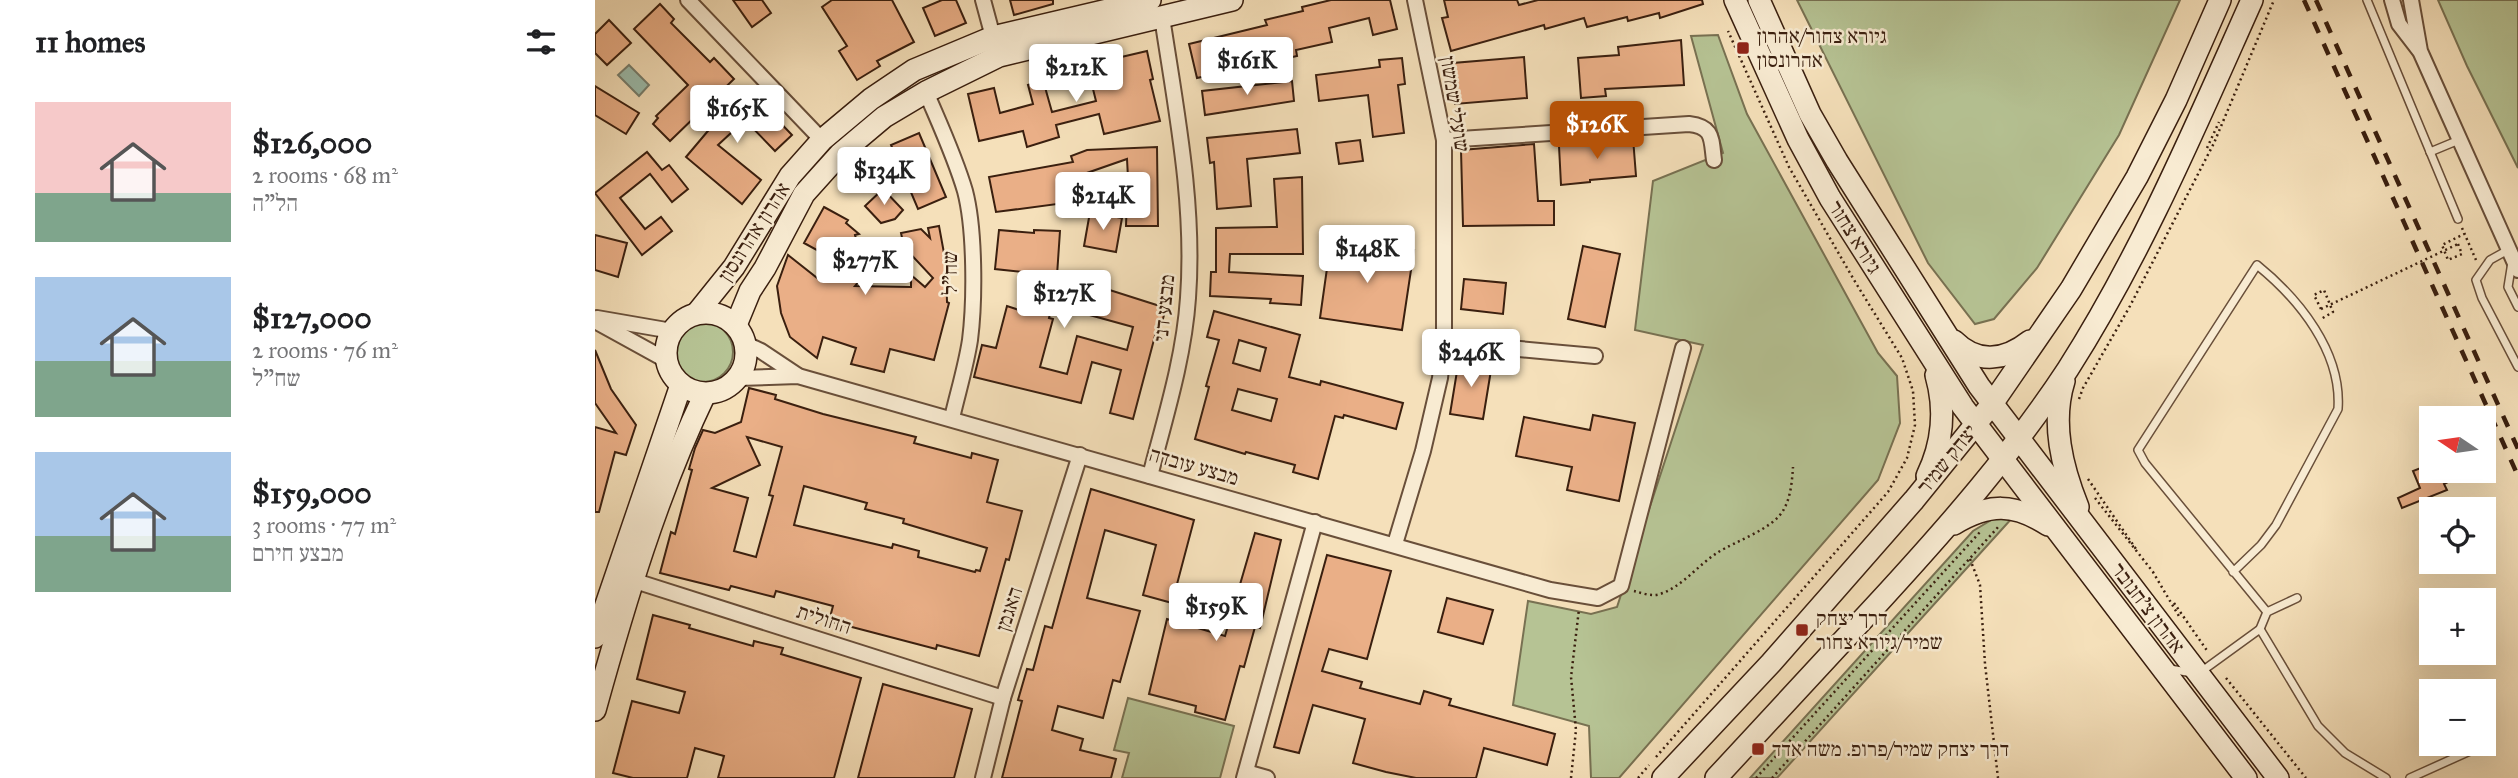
<!DOCTYPE html>
<meta charset="utf-8">
<style>
:root{--surface:#fff;--page:#f6f6f6;--text:#202124;--muted:#757577;--accent:#b45309}
body{margin:0;font-family:"IM FELL Great Primer","Frank Ruhl Libre",serif;background:var(--page);color:var(--text);height:100vh;display:flex;flex-direction:column;font-size:26px;white-space:nowrap}
*{box-sizing:border-box;margin:0}
p{font-size:23px;color:var(--muted)}
.icon{flex:none;width:38px;height:38px;fill:none;stroke:currentColor;stroke-width:2;stroke-linecap:round;stroke-linejoin:round}
.map{position:relative;flex:1;overflow:hidden}
.side{display:flex;flex-direction:column;background:var(--surface);width:595px}
.side>*{flex:none}
.needle{width:46px;rotate:283deg}
.fabs{position:absolute;left:1824px;top:406px;display:grid;gap:14px}
.fabs a{display:grid;place-items:center;width:77px;height:77px;border-radius:0px;background:var(--surface);box-shadow:0 7px 28px #0002;font-size:35px}
.price{position:absolute;translate:-50% -60px;padding:0 16px;border-radius:7px;background:#fff;color:#222;font-size:23px;line-height:46px;filter:drop-shadow(0 2px 4px #0008)}
.price::after{content:'';position:absolute;left:50%;top:42px;width:21px;height:16px;margin-left:-10px;background:inherit;clip-path:polygon(0 0,100% 0,50% 100%)}
.price.on{background:var(--accent);color:#fff}
ul{padding:0;list-style:none}
li{display:flex;align-items:center;gap:21px;height:175px;padding:0 35px}
li span{display:grid;place-items:center;flex:none;width:196px;height:140px;border-radius:0px;color:#555}
li>.icon{margin-inline-start:auto}
span .icon{width:84px;height:84px;fill:#fffc;stroke-width:1}
li b{font-size:30px}
h2{display:flex;justify-content:space-between;align-items:center;height:84px;padding:0 35px;font-size:30px}
main{display:flex;flex:1;min-height:0}
.map>svg:first-child{display:block}
.green{fill:#b6c394;stroke:#787152;stroke-width:2}
.water{fill:#9cbdad;stroke:#757e6e;stroke-width:2}
.building{fill:#eaaf87;stroke:#3a1f0f;stroke-width:2;fill-rule:evenodd}
.lines{fill:none;stroke-linecap:round;stroke-linejoin:round}
.lane-casing{stroke:#694f3a;stroke-width:10}
.street-casing{stroke:#694f3a;stroke-width:18}
.secondary-casing{stroke:#3a1f0f;stroke-width:24}
.path{stroke:#3a1f0f;stroke-width:2.5;stroke-dasharray:2 3.5;stroke-linecap:butt}
.lane{stroke:#f8ebd2;stroke-width:7}
.street{stroke:#f8ebd2;stroke-width:14}
.secondary{stroke:#f8ebd2;stroke-width:21}
.rail{stroke:#3a1f0f;stroke-width:4.5;stroke-dasharray:12 12;stroke-linecap:butt}
.path-bridge{stroke:#3a1f0f;stroke-width:2.5;stroke-dasharray:2 3.5;stroke-linecap:butt}
.poi-dot{fill:#8f2418;stroke:#f8ebd2;stroke-width:2.5}
.labels{text-anchor:middle;stroke-width:5;stroke-linejoin:round;paint-order:stroke}
.poi-label{font-size:21px;fill:#3a1f0f;stroke:#f8ebd2;text-anchor:start}
.street-label{font-size:21px;fill:#3a1f0f;stroke:#f8ebd2}
</style>
<main>
<section class="side">
<h2>11 homes<svg class="icon" aria-label="filters" viewBox="0 0 24 24"><path d="M4 7h16M4 17h16"/><circle cx="9" cy="7" r="2"/><circle cx="15" cy="17" r="2"/></svg></h2>
<ul>
<li><span style="background:linear-gradient(#f6c9c9 65%,#7fa58c 0)"><svg class="icon" aria-label="home" viewBox="0 0 24 24"><path d="M3 11l9-7 9 7M6 9v11h12V9"/></svg></span><div><b>$126,000</b><p>2 rooms · 68 m²</p><p>הל&quot;ה</p></div></li>
<li><span style="background:linear-gradient(#a9c7e8 60%,#7fa58c 0)"><svg class="icon" aria-label="home" viewBox="0 0 24 24"><path d="M3 11l9-7 9 7M6 9v11h12V9"/></svg></span><div><b>$127,000</b><p>2 rooms · 76 m²</p><p>שח&quot;ל</p></div></li>
<li><span style="background:linear-gradient(#a9c7e8 60%,#7fa58c 0)"><svg class="icon" aria-label="home" viewBox="0 0 24 24"><path d="M3 11l9-7 9 7M6 9v11h12V9"/></svg></span><div><b>$159,000</b><p>3 rooms · 77 m²</p><p>מבצע חירם</p></div></li>
</ul>
</section>
<div class="map">
<svg width="1923" height="778" viewBox="0 0 1923 778">
<rect width="100%" height="100%" fill="#f5e0ba"/>
<filter id="stains"><feTurbulence type="fractalNoise" baseFrequency=".00286" numOctaves="4"/><feColorMatrix values="0 0 0 0 .2 0 0 0 0 .09 0 0 0 0 .02 0 0 0 .5 -.17"/></filter>
<radialGradient id="worn" r=".72"><stop offset=".6" stop-color="#630" stop-opacity="0"/><stop offset="1" stop-color="#630" stop-opacity=".3"/></radialGradient>
<g class="green">
<polygon points="1202,0 1585,0 1524,135 1442,268 1399,319 1380,324 1333,263"/>
<polygon points="1843,0 1923,0 1923,168 1872,66"/>
<polygon points="1123,35 1152,114 1283,353 1302,376 1305,423 1283,480 1024,778 996,778 994,726 918,705 933,601 996,614 1022,607 1108,345 1040,330 1058,181 1128,153 1096,36"/>
<circle cx="108" cy="352" r="30"/>
<polygon points="1418,517 1182,778 1155,778 1378,531 1398,519"/>
<polygon points="533,698 639,726 625,778 527,778 534,753 519,750"/>
</g>
<polygon class="water" points="34,65 54,85 44,96 23,75"/>
<g class="building">
<polygon points="138,0 167,0 176,13 157,27"/>
<polygon points="237,0 297,0 319,42 282,61 285,66 262,80 244,51 252,46 227,7"/>
<polygon points="347,0 361,0 371,23 340,36 328,8"/>
<polygon points="415,0 458,0 458,4 419,15"/>
<polygon points="736,0 795,0 802,29 778,35 774,18 734,28 737,42 701,50 702,56 602,78 594,44 672,25 670,20 708,11 707,7"/>
<polygon points="849,0 922,0 924,5 943,0 1107,0 1108,4 1065,18 1064,13 1033,21 1032,17 992,27 989,18 950,29 949,25 856,51 847,18 853,17"/>
<polygon points="65,4 79,19 76,23 115,62 119,58 139,79 75,141 58,124 63,118 61,116 93,85 39,29"/>
<polygon points="14,20 36,43 12,65 0,53 0,34"/>
<polygon points="1086,40 1089,85 1010,89 1011,96 986,98 983,58 1024,55 1023,47"/>
<polygon points="552,51 558,79 555,80 565,121 509,134 504,114 461,125 464,137 432,147 428,131 384,141 373,94 399,88 405,113 438,104 433,85 448,80 457,112 501,101 492,65"/>
<polygon points="929,57 932,98 860,104 858,63"/>
<polygon points="807,58 810,84 803,85 809,133 778,137 773,95 724,101 721,75 785,67 784,60"/>
<polygon points="697,81 699,101 610,115 607,91"/>
<polygon points="0,86 44,113 31,134 0,115"/>
<polygon points="149,88 153,93 155,91 197,135 180,151 150,120 123,145 166,180 147,204 91,157"/>
<polygon points="702,129 705,153 652,159 656,206 622,209 619,162 615,163 612,138"/>
<polygon points="324,133 351,197 323,209 296,145"/>
<polygon points="1038,138 1041,176 995,180 995,182 966,185 964,146"/>
<polygon points="765,140 768,161 744,164 741,143"/>
<polygon points="939,144 943,201 959,201 959,225 868,226 866,150"/>
<polygon points="562,147 563,226 531,226 532,197 534,197 532,159 466,182 470,203 401,212 394,177 478,162 476,156 492,150"/>
<polygon points="52,152 67,170 74,165 93,189 77,202 55,174 25,198 50,229 66,217 77,231 47,255 0,193"/>
<polygon points="707,177 708,254 635,254 634,272 708,276 706,305 675,303 676,299 615,296 616,272 621,272 621,228 682,227 679,179"/>
<polygon points="288,189 308,210 300,219 286,223 270,206"/>
<polygon points="229,207 253,220 251,223 264,234 260,235 262,242 272,240 288,252 260,286 316,287 316,275 330,287 338,278 309,247 306,233 326,229 335,238 333,228 344,226 351,264 352,302 354,303 339,360 295,349 289,372 256,364 261,348 228,337 222,358 195,337 186,313 182,286 193,255 226,281 242,261 209,243"/>
<polygon points="495,212 527,218 521,252 489,246"/>
<polygon points="404,230 439,233 439,230 465,231 461,290 454,318 458,319 445,367 472,374 482,336 532,350 538,327 491,314 499,285 571,308 564,333 561,332 538,419 515,413 526,370 497,362 486,403 379,377 387,345 401,348 412,306 427,311 438,273 400,269"/>
<polygon points="0,235 32,243 23,277 0,270"/>
<polygon points="736,240 785,248 786,245 819,250 807,330 725,318"/>
<polygon points="988,246 1025,254 1010,327 973,319"/>
<polygon points="869,279 911,283 908,314 866,309"/>
<path d="M619,311L705,335L694,377L725,385L726,381L808,403L801,429L749,415L748,418L740,416L723,479L698,472L700,465L651,452L650,454L600,439L614,387L611,386L624,340L612,337ZM644,340L671,348L665,371L638,363ZM643,389L682,399L676,421L637,410Z"/>
<polygon points="0,350 16,389 41,425 31,455 20,452 4,512 0,512 0,427 21,433 0,403"/>
<polygon points="864,359 897,364 888,419 855,414"/>
<path d="M154,388L181,395L180,399L228,414L321,437L319,443L376,458L377,453L403,460L392,502L427,511L414,560L411,559L384,656L342,645L341,649L234,621L238,606L181,591L179,597L136,586L134,590L65,573L76,532L80,534L97,470L94,469L100,448L108,430L120,433L146,422ZM152,437L187,447L174,495L178,496L161,557L139,551L153,498L117,488L165,465ZM209,486L272,503L270,509L309,519L308,523L392,548L385,571L381,570L380,572L323,557L324,551L298,544L297,548L199,525Z"/>
<polygon points="998,415 1040,423 1024,501 972,490 977,467 921,456 929,417 995,430"/>
<polygon points="1836,464 1836,471 1848,471 1853,482 1849,484 1852,490 1807,508 1803,498 1825,488 1818,471"/>
<polygon points="496,489 599,520 577,603 548,595 561,545 510,530 492,598 545,611 525,682 518,680 508,718 463,706 457,730 488,739 485,750 521,759 516,778 407,778 427,701 423,700 432,669 438,670 450,626 457,628"/>
<polygon points="660,533 686,540 665,628 660,627 649,667 645,666 630,720 600,712 601,706 554,694 572,619 630,636"/>
<polygon points="732,555 796,571 772,659 734,649 727,671 767,682 765,688 825,704 829,691 856,699 854,705 960,734 952,765 889,748 881,778 821,778 791,772 758,763 770,719 718,705 704,753 679,747"/>
<polygon points="852,598 898,610 888,644 843,632"/>
<polygon points="58,615 95,625 94,628 158,646 159,641 188,648 186,654 266,678 239,778 123,778 129,756 100,748 92,778 38,778 18,773 37,701 84,713 90,692 42,679"/>
<polygon points="288,684 377,709 359,778 263,778"/>
</g>
<g class="lines">
<g class="lane-casing">
<g id="lane">
<polyline points="1772,0 1863,219"/>
<polyline points="1835,152 1864,140"/>
<polyline points="1913,250 1895,260 1881,280 1887,298 1923,367"/>
<polyline points="1917,262 1913,287 1923,307"/>
<path d="M1638,572L1666,545L1681,525L1743,409C1747,352 1704,299 1662,265L1543,450L1550,463L1672,612"/>
<polyline points="1665,629 1672,612 1702,598"/>
<polyline points="1575,669 1603,674 1665,629 1723,726 1750,753 1791,778"/>
<polyline points="1815,778 1895,742"/>
</g>
</g>
<g class="street-casing">
<g id="street">
<polyline points="93,0 227,140"/>
<polyline points="388,0 398,37"/>
<polyline points="1797,0 1804,24 1824,50"/>
<polyline points="1816,0 1825,51 1923,270"/>
<path d="M331,92C345,125 360,157 370,191C380,229 380,300 375,340C371,366 363,392 357,418"/>
<path d="M849,140L1094,124C1119,127 1116,139 1119,160"/>
<polyline points="2,318 77,331"/>
<polyline points="0,321 71,360"/>
<polyline points="849,342 1000,356"/>
<polyline points="151,344 166,351 202,375"/>
<polyline points="143,378 203,376 955,590 1003,598 1026,586 1088,348"/>
<path d="M555,476C570,418 589,358 593,298C600,204 581,110 567,17"/>
<polyline points="800,544 828,451 845,378 849,342 849,140 820,0"/>
<polyline points="37,580 408,698"/>
<polyline points="651,772 672,778"/>
<polyline points="388,778 408,698 485,455"/>
<polyline points="649,778 720,522"/>
</g>
</g>
<g class="secondary-casing">
<g id="secondary">
<polyline points="1140,0 1203,139 1235,198 1368,407 1651,778"/>
<polyline points="1164,0 1215,114 1242,161 1384,386 1683,778"/>
<circle cx="111" cy="353" r="40"/>
<polyline points="102,313 139,267 195,176 227,140 276,99 319,70 398,37 555,0"/>
<polyline points="141,325 155,291 170,268 209,194 245,154 289,117 331,92 404,56 637,0"/>
<path d="M1359,341C1383,365 1411,360 1435,341"/>
<path d="M1469,381C1456,423 1467,467 1483,507"/>
<path d="M1332,476C1348,443 1351,410 1341,375"/>
<path d="M1359,524C1394,503 1419,503 1453,525"/>
<polyline points="0,637 86,385"/>
<path d="M0,710C30,602 62,494 110,394"/>
<polyline points="1068,778 1176,663 1319,500 1397,404 1476,289 1542,177 1581,100 1625,0"/>
<path d="M1121,778C1175,720 1229,662 1283,603C1351,529 1418,453 1473,369C1547,253 1601,125 1657,0"/>
</g>
</g>
<g class="path">
<polyline points="1612,148 1624,122"/>
<polyline points="1867,228 1881,260"/>
<polyline points="1863,244 1867,254 1853,260 1847,245 1869,234"/>
<polyline points="1726,309 1719,295 1729,290 1738,312 1726,319"/>
<polyline points="1484,399 1488,388 1535,306 1619,143 1679,0"/>
<polyline points="1493,479 1541,549"/>
<polyline points="1500,498 1558,572 1585,618"/>
<polyline points="1375,559 1385,585 1390,664 1403,778"/>
<path d="M1039,591C1047,593 1057,597 1065,594C1087,587 1103,565 1122,553C1140,541 1179,529 1189,509C1196,496 1197,481 1198,467"/>
<polyline points="1579,603 1613,652"/>
<polyline points="1631,678 1711,778"/>
<polyline points="1061,757 1293,492 1312,458 1320,425 1318,391 1307,358 1259,280 1194,167 1133,31"/>
<polyline points="976,778 981,730 976,677 984,609"/>
<polyline points="1043,778 1054,765"/>
<polyline points="1161,778 1385,532"/>
<polyline points="1177,778 1404,526"/>
</g>
<use href="#lane" class="lane"/>
<use href="#street" class="street"/>
<use href="#secondary" class="secondary"/>
<g class="rail">
<polyline points="1709,0 1923,476"/>
<polyline points="1721,0 1923,449"/>
</g>
<polyline class="path-bridge" points="1726,309 1863,244"/>
</g>
<g class="poi-dot">
<rect x="1141" y="41" width="14" height="14" rx="3.5"/>
<rect x="1200" y="623" width="14" height="14" rx="3.5"/>
<rect x="1156" y="742" width="14" height="14" rx="3.5"/>
</g>
<g class="labels">
<g class="poi-label">
<text x="1162" y="43">גיורא צחור/אהרון<tspan x="1162" dy="24">אהרונסון</tspan></text>
<text x="1221" y="625">דרך יצחק<tspan x="1221" dy="24">שמיר/גיורא צחור</tspan></text>
<text x="1177" y="756">דרך יצחק שמיר/פרופ. משה אדד</text>
</g>
<g class="street-label">
<text transform="translate(860 104) rotate(81)" y="7">שועלי שמשון</text>
<text transform="translate(159 232) rotate(-57)" y="7">אהרון אהרונסון</text>
<text transform="translate(1260 237) rotate(58)" y="7">גיורא צחור</text>
<text transform="translate(355 273) rotate(-90)" y="7">שח"ל</text>
<text transform="translate(569 308) rotate(-84)" y="7">מבצע דני</text>
<text transform="translate(1352 459) rotate(-51)" y="7">יצחק שמיר</text>
<text transform="translate(599 466) rotate(16)" y="7">מבצע עובדה</text>
<text transform="translate(1553 608) rotate(53)" y="7">אהרון צ'חנובר</text>
<text transform="translate(414 609) rotate(-72)" y="7">האגמן</text>
<text transform="translate(229 619) rotate(18)" y="7">החולית</text>
</g>
</g>
<rect width="100%" height="100%" filter="url(#stains)"/>
<rect width="100%" height="100%" fill="url(#worn)"/>
</svg>
<div class="fabs">
<a><svg class="needle" viewBox="-14 -14 28 28"><path d="M0-13l5 13h-10z" fill="#e53935"/><path d="M0 13l5-13h-10z" fill="#757577"/></svg></a>
<a><svg class="icon" aria-label="locate" viewBox="0 0 24 24"><circle cx="12" cy="12" r="6"/><path d="M12 2v4M12 18v4M2 12h4M18 12h4"/></svg></a>
<a>+</a>
<a>−</a>
</div>
<b class="price" style="left:652px;top:97px">$161K</b>
<b class="price" style="left:481px;top:104px">$212K</b>
<b class="price" style="left:142px;top:145px">$165K</b>
<b class="price on" style="left:1002px;top:161px">$126K</b>
<b class="price" style="left:289px;top:207px">$134K</b>
<b class="price" style="left:508px;top:232px">$214K</b>
<b class="price" style="left:772px;top:285px">$148K</b>
<b class="price" style="left:270px;top:297px">$277K</b>
<b class="price" style="left:469px;top:330px">$127K</b>
<b class="price" style="left:876px;top:389px">$246K</b>
<b class="price" style="left:621px;top:643px">$159K</b>
</div>
</main>
